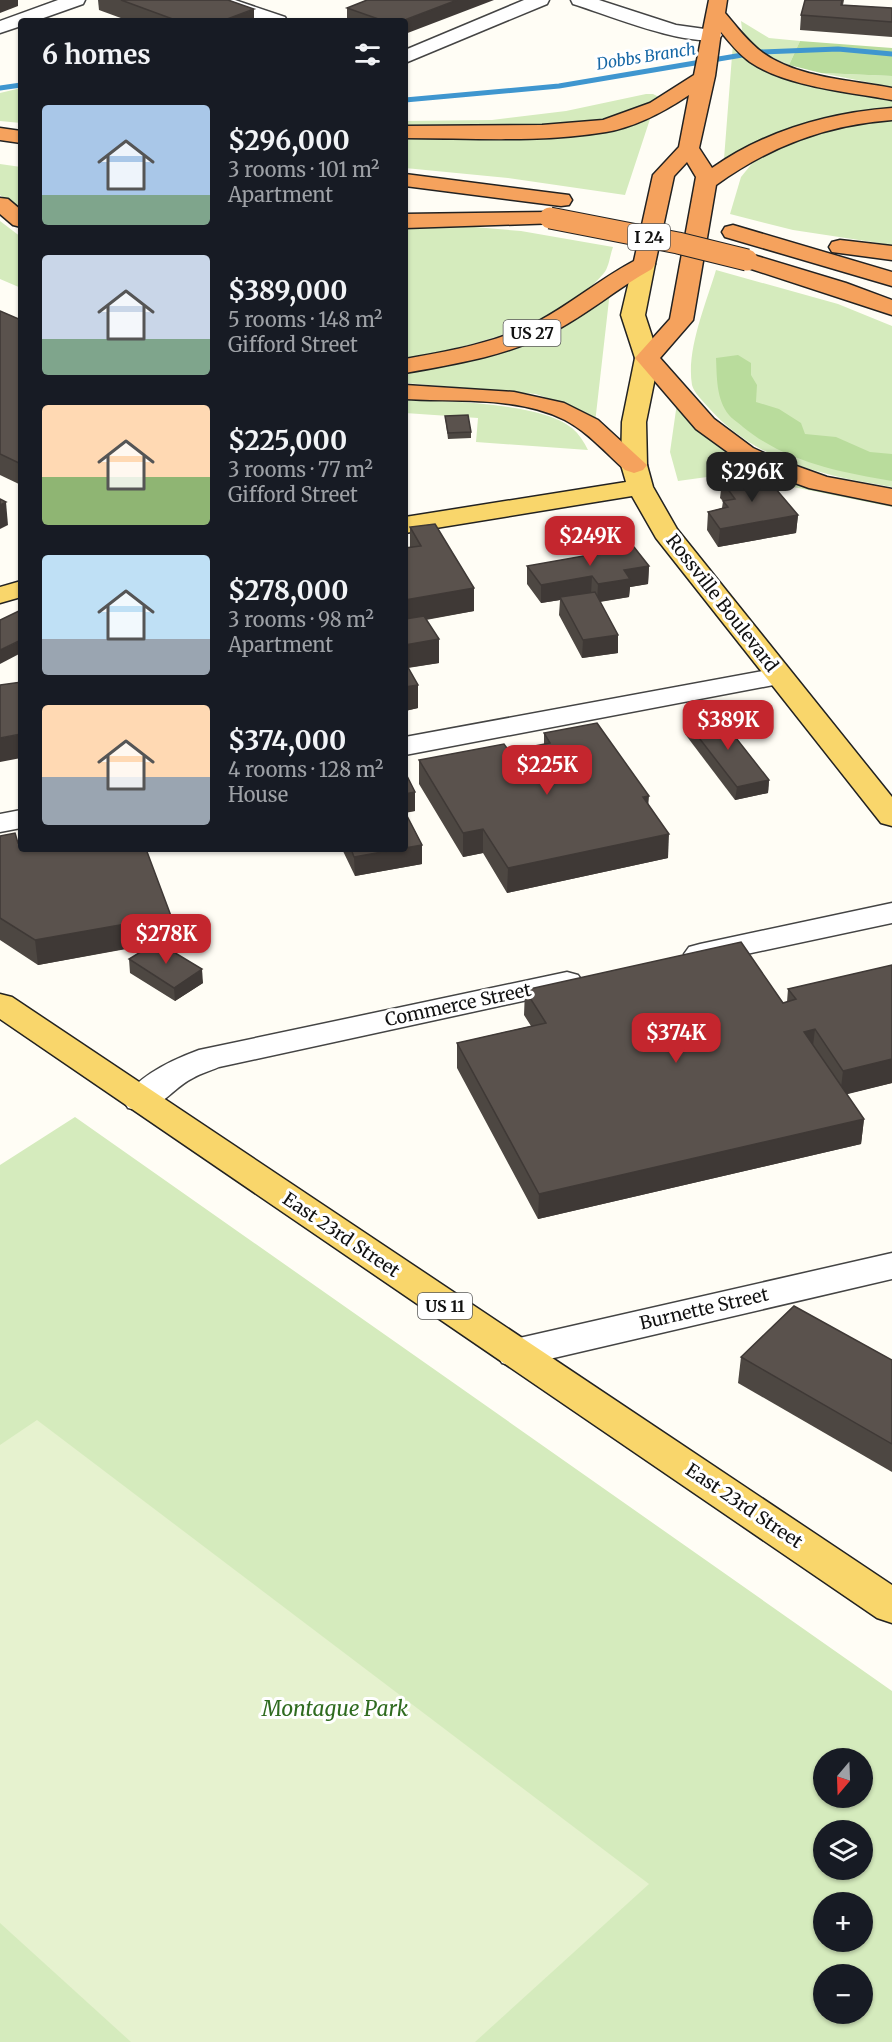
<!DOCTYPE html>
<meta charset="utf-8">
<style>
:root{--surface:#171b24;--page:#242831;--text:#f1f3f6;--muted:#9ea1a6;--accent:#c4262e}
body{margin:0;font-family:Merriweather,serif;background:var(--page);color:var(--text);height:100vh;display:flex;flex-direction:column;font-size:22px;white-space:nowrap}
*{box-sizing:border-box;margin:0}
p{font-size:20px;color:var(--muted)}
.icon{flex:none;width:33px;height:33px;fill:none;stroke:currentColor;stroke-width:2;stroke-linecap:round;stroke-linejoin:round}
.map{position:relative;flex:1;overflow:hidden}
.side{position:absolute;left:18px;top:18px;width:390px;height:834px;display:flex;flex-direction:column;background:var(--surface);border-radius:6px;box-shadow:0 2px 4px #0004}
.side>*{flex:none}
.needle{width:39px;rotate:199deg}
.fabs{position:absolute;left:813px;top:1748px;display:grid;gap:12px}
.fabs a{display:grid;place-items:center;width:60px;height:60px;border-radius:50%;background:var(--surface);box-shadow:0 2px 4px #0004;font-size:30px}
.price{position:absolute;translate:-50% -51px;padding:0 14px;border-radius:12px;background:var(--accent);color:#fff;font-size:20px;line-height:39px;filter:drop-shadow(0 2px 3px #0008)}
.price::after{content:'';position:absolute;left:50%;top:36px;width:18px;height:14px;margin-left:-9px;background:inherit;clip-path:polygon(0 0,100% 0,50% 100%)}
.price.active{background:#222;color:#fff}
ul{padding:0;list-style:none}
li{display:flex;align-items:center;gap:18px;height:150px;padding:0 24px}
li span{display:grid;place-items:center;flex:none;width:168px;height:120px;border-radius:6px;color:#555}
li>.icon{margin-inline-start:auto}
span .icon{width:72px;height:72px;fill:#fffc;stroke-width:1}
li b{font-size:26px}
h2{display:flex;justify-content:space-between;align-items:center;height:72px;padding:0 24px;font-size:26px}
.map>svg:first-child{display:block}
.green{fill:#d5ebbd;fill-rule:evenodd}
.forest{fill:#b9dc9c}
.pitch{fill:#e6f2cf}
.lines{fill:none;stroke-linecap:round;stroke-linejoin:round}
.stream{stroke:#3f96cf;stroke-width:5}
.minor-casing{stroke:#444;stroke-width:3}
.major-casing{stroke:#222;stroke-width:3}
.highway-casing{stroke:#222;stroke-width:3}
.minor{fill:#fff;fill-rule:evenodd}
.major{fill:#f9d66b;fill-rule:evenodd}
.highway{fill:#f5a25d;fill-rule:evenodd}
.highway-bridge-casing{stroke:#222;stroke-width:23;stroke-linecap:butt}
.highway-bridge{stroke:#f5a25d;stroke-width:21}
.wall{fill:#4d4742}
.shaded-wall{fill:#3f3936}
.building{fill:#5a524d;stroke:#3f3936;stroke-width:1.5}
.labels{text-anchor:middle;stroke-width:6;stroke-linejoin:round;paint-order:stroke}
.far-water-label{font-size:16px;font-style:italic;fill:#1768a6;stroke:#fff}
.shield{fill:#fff;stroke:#585858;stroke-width:1.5}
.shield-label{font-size:16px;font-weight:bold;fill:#111}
.street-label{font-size:18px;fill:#111;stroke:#fff}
.near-park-label{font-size:21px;font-style:italic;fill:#2f6b1f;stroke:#fff}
</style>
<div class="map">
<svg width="892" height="2042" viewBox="0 0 892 2042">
<rect width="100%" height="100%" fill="#fffdf5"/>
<g class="green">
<polygon points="741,21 769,38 800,41 789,65 758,51 743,37"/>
<polygon points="733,43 746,57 892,97 892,108 810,122 763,139 735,157 724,159"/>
<polygon points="821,73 892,76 892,87"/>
<polygon points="21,88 21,123 0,121 0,93"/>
<polygon points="646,94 653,94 663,99 635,114 589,124 405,128 405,121 492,120 566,111"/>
<polygon points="892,118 892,245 793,230 730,214 741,177 758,156 818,129"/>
<polygon points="650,119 625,195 508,178 405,168 405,136 595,134 620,130"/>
<polygon points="0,164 21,167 21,210 0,195"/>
<polygon points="0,221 21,237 21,288 0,279"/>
<path d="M462,226L521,231L613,247C610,255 609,267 604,273C560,326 469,347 405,359V227Z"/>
<path d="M716,270L838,304L892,326V487C824,476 755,461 708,407C703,401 694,393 692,385C686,350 706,304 716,270Z"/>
<polygon points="610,291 595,423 572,407 536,394 405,383 405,372 520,345 554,333"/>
<path d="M405,399C446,402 541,402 572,428C579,434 584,442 588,450L476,442L478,418L405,413Z"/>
<polygon points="677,403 723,447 892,501 892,507 729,474 678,481 670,452"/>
<path d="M75,1117L892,1691V2042H0V1165ZM824,1758H862V1797H824ZM824,1830H862V1869H824ZM824,1902H862V1941H824ZM824,1974H862V2013H824Z"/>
</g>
<g class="forest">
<polygon points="800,41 892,48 892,76 821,73 789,65"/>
<path d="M738,355L751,363V375L757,385L756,402L779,409L801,423L805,434L836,437L870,452L892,454V481C839,472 786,462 743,427C739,423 732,419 729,415C716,399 717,377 716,358Z"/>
</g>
<polygon class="pitch" points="37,1420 649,1884 475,2042 131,2042 0,1923 0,1445"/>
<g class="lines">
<g class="stream">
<polyline points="0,88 21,85"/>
<polyline points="405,100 559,86 760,52 838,49 892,54"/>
</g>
<g class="minor-casing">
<g id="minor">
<polygon points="58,0 85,0 83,4 35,21 21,21 21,26 0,33 0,21"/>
<polygon points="208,0 235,0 285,17 287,21 260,21 210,4"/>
<polygon points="524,0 549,0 547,4 405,63 405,50"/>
<path d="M571,0H599L676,25L719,31L722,35L719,39C685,47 608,15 573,4Z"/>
<polygon points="779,668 789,670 793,676 789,682 405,755 405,737"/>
<polygon points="21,810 21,828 0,832 0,814"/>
<polygon points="892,903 892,923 700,964 689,961 684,954 689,947 700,944"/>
<path d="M567,972L578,975L583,982L578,989L219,1067C210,1071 201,1073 193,1078C169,1090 158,1116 128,1108L123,1100C139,1075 172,1060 199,1050Z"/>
<polygon points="892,1253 892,1279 515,1367 502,1363 496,1353 502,1343 515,1339"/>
</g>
</g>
<g class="major-casing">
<g id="major">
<polygon points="644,257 652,259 655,264 645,315 659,358 646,422 647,465 653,487 677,529 892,797 892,826 881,823 656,538 632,496 405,533 405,517 626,482 621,465 622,422 635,358 621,315 633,264 636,259"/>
<polygon points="21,581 21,597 0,603 0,587"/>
<polygon points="0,994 12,997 892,1585 892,1623 877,1618 0,1019"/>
</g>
</g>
<g class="highway-casing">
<g id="highway">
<path d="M709,0H727L725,13C737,27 748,42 763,53C798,78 851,80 892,88V100C849,92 787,87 750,62C739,54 730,43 721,32L715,76L699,148L712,168C765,131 827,113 892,108V120C826,125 770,146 716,185L693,320L660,358L714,419L753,448L777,459L827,477L892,489V505L809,488L759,470L736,458L696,429L635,358L670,319L696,177L687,162L674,176L655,264L652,269C617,288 587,315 551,333C506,356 455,364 405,373V359C450,351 496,343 537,322C571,304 600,279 634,261L653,175L679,147L689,95C665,111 636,127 606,132C541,143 471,138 405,138V126L542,125L603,120L650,103L694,75Z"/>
<polygon points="0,128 21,131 21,143 0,140"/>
<polygon points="405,174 561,194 569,195 572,200 569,205 561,206 405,186"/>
<polygon points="0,198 8,199 21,210 21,227 13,225 0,214"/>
<polygon points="550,212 558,213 561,218 558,223 405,228 405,214"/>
<polygon points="733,225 892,272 892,286 725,237 722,232 725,227"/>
<polygon points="840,240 892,246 892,260 832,252 829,247 832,242"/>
<polygon points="747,253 846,283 892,300 892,315 739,265 736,260 739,255"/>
<path d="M405,385L514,392L564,403L598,420L647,465L643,470L634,473L625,470C606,453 588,432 565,420C518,396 456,402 405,399Z"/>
</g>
</g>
<use href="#minor" class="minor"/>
<use href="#major" class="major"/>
<use href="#highway" class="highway"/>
<g class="highway-bridge-casing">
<polyline id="highway-bridge" points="550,218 678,243 747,260"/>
</g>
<use href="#highway-bridge" class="highway-bridge"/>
</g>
<g class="wall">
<polygon points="98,0 228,0 254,21 129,21 99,10"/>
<polygon points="805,0 844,0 843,5 892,8 892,37 800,30 801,15"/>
<polygon points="347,8 405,21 347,21"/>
<polygon points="0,311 21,320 21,485 0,475"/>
<polygon points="445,416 471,432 471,438 448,439"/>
<polygon points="722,481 798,515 796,533 718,547 707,530 708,512 722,508 723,501 720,498"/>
<polygon points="410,527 474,588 474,611 426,620 439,663 408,668 418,685 418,708 405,711 410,547"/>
<polygon points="527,566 649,566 648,584 630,587 629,597 600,602 618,653 582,658 559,615 560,600 541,603 527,584"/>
<polygon points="686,721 769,780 768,793 735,800 685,734"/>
<polygon points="544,733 648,804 668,858 507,893 483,853 463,857 419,784 419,760 509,751 544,744"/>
<polygon points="405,772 415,792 415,811 405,812 422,845 422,864 355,876 342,849 405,849"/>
<polygon points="0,836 18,843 171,916 172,940 159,943 203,983 175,1001 130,973 129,959 154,944 38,965 0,940"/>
<polygon points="892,965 892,1083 846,1094 864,1119 861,1144 538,1219 457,1068 457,1043 531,1026 524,1015 525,990 783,1003 787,1002 788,989"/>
<polygon points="741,1357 892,1360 892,1472 738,1383"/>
</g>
<g class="shaded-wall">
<polygon points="0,0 18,0 18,6 0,13"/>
<polygon points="457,0 494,0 405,34 405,21 402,21"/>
<polygon points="254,9 254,21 222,21"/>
<polygon points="6,502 8,525 0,529 0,505"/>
<polygon points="798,515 796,533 718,547 720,529"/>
<polygon points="649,566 648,584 630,587 629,597 597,602 598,584 624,570"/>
<polygon points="592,576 591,594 560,597 560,600 541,603 541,585"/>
<polygon points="474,588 474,611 405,623 405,600"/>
<polygon points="618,635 618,653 582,658 583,640"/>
<polygon points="439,639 439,663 405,668 405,645"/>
<polygon points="21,640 21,653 0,664 0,650"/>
<polygon points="418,685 418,708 405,711 405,687"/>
<polygon points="21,734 21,758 0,762 0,738"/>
<polygon points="769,780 768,793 735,800 737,787"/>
<polygon points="415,792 415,811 405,813 405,794"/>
<polygon points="649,796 647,820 643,797"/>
<polygon points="483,829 483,853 463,857 463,833"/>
<polygon points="669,834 668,858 507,893 508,868"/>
<polygon points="422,845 422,864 355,876 354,857 399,849 405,849 405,848"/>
<polygon points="171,916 172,940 38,965 35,940"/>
<polygon points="202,969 203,983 175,1001 174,988"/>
<polygon points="815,1029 812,1054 804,1032"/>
<polygon points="892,1059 892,1083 840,1096 843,1071"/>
<polygon points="864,1119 861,1144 538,1219 539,1194"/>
</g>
<g class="building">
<polygon points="121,0 228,0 254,9 222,21 178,21"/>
<polygon points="367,0 457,0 402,21 384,21 347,8"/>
<polygon points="805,0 842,0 841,5 892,8 892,22 801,15"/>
<polygon points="0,311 21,320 21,464 0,454"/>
<polygon points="468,415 471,432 448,433 445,416"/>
<polygon points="764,475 798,515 720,529 708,512 728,507 723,501 735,499 722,481"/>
<polygon points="0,499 6,502 0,505"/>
<polygon points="435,524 474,588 405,600 405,548 421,546 410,527"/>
<polygon points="634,547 649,566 624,570 630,579 598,584 592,576 541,585 527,566"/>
<polygon points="595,592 618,635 583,640 560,597"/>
<polygon points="21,610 21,640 0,650 0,620"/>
<polygon points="424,616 439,639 405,645 405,619"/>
<polygon points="405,662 418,685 405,687"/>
<polygon points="21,682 21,734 0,738 0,685"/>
<polygon points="718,715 769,780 737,787 686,721"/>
<polygon points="597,723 649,796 643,797 669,834 508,868 483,829 463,833 419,760 504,744 509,751 550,743 544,733"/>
<polygon points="405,772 415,792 405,794"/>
<polygon points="405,812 422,845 405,848"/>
<polygon points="15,833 18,843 21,843 21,849 146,849 171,916 35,940 0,918 0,836"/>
<polygon points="351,849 399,849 354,857"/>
<polygon points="157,942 202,969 174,988 129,959"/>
<polygon points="741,942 783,1003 796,999 788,989 892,965 892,1059 843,1071 815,1029 804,1032 864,1119 539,1194 457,1043 546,1023 525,990"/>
<polygon points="794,1306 892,1360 892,1444 741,1357"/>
</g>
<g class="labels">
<g class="far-water-label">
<text transform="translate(646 56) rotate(-9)" y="6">Dobbs Branch</text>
</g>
<g class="shield">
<rect x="628" y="224" width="42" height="26" rx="4.5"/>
<rect x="503.5" y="320" width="57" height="26" rx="4.5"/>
<rect x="418" y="1293" width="54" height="26" rx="4.5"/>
</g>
<g class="shield-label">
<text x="649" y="243">I 24</text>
<text x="532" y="339">US 27</text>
<text x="445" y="1312">US 11</text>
</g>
<g class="street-label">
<text transform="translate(722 603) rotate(52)" y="6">Rossville Boulevard</text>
<text transform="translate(458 1005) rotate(-12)" y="6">Commerce Street</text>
<text transform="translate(341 1235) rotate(34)" y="6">East 23rd Street</text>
<text transform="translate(704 1309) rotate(-13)" y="6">Burnette Street</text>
<text transform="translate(744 1506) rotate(34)" y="6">East 23rd Street</text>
</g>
<g class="near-park-label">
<text x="335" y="1716">Montague Park</text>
</g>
</g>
</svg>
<div class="fabs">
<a><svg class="needle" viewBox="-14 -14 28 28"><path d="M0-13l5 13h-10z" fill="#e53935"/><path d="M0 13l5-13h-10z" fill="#9ea1a6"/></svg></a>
<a><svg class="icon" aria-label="layers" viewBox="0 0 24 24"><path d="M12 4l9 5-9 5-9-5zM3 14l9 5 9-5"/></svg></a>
<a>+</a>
<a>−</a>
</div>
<b class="price active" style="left:752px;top:503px">$296K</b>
<b class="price" style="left:590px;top:567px">$249K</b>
<b class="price" style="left:728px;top:751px">$389K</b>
<b class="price" style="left:547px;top:796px">$225K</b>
<b class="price" style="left:166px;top:965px">$278K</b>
<b class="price" style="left:676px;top:1064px">$374K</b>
<section class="side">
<h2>6 homes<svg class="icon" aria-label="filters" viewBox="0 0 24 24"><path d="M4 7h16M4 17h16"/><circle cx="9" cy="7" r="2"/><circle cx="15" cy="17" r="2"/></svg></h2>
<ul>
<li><span style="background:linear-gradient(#a9c7e8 75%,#7fa58c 0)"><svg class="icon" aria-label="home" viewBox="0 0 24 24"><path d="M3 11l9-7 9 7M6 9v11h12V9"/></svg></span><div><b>$296,000</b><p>3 rooms · 101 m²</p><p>Apartment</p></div></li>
<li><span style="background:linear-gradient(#c9d6e8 70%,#7fa58c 0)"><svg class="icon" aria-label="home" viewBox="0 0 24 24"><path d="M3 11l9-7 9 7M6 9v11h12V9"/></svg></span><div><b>$389,000</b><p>5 rooms · 148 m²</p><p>Gifford Street</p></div></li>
<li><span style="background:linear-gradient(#ffd9b3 60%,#8fb573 0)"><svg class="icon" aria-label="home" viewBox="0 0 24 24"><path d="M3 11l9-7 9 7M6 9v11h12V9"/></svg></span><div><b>$225,000</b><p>3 rooms · 77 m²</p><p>Gifford Street</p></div></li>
<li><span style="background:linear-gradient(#bfe0f5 70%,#9aa5b1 0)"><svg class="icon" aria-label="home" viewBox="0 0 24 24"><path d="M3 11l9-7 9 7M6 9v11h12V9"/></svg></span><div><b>$278,000</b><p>3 rooms · 98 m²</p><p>Apartment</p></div></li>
<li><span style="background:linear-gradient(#ffd9b3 60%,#9aa5b1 0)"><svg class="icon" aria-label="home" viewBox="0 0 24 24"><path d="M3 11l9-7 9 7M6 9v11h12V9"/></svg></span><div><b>$374,000</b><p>4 rooms · 128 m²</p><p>House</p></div></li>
</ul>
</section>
</div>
